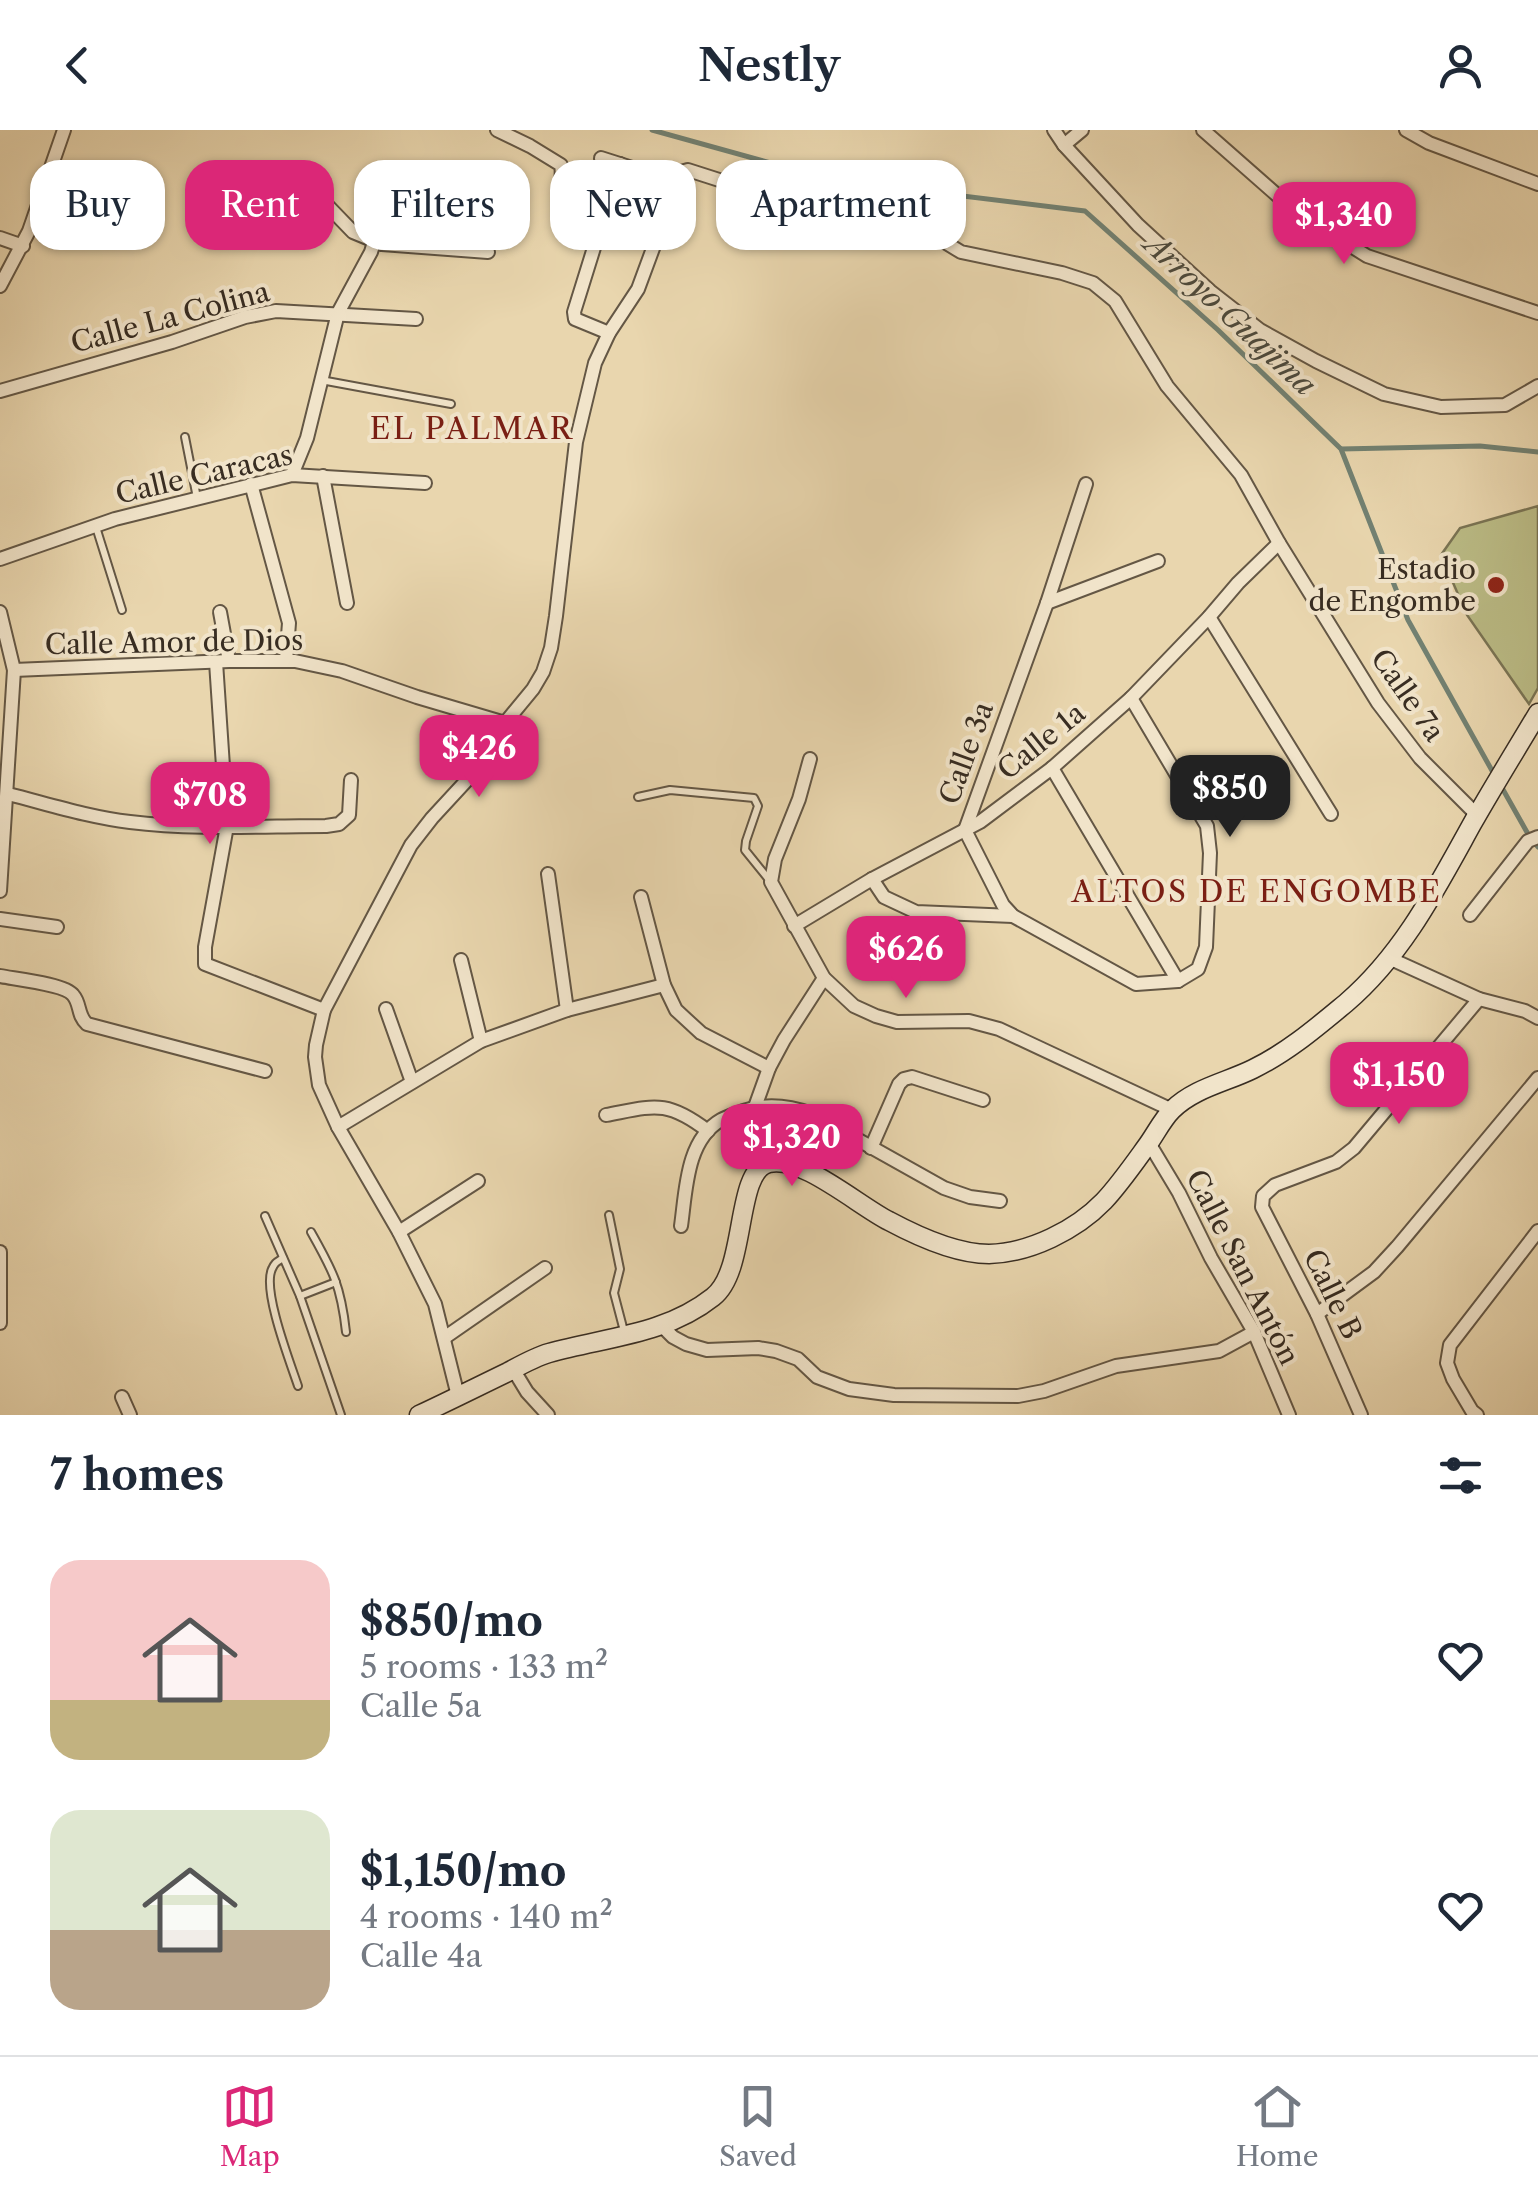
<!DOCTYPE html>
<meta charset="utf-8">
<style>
:root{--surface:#fff;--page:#f2f2f3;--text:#1f2937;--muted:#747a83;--line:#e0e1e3;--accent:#db2777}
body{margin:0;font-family:"Libre Caslon Text",serif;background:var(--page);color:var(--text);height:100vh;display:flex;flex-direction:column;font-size:38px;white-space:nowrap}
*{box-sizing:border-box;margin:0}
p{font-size:32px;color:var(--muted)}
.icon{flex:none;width:55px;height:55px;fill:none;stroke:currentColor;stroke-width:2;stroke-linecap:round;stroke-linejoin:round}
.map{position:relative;height:1285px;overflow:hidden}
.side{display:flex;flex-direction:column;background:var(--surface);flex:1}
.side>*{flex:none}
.hud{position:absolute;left:30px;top:30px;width:1000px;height:90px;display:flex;gap:20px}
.price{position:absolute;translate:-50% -85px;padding:0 22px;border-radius:20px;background:var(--accent);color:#fff;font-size:32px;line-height:65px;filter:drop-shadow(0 2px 5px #0008)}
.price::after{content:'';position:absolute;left:50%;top:60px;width:30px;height:22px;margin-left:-15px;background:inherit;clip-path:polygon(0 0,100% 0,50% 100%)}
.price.on{background:#222;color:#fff}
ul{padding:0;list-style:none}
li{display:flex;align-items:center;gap:30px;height:250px;padding:0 50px}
li span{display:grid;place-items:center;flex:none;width:280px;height:200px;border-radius:30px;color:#555}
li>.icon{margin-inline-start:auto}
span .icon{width:120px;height:120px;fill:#fffc;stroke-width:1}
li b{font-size:42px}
h2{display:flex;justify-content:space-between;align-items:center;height:120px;padding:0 50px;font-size:42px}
.tag{padding:0 35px;border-radius:30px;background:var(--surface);box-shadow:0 2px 8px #0004;font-size:35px;line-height:90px}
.tag.on{background:var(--accent);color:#fff}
header{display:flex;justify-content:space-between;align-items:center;height:130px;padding:0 50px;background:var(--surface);font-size:45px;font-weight:600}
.tab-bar{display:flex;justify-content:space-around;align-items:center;height:140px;border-top:2px solid var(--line);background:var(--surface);font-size:28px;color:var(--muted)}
.tab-bar a{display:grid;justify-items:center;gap:5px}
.tab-bar .on{color:var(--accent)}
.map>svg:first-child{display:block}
.garden{fill:#bbbc86;stroke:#7a7454;stroke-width:2.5}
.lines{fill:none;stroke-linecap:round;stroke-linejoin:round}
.stream{stroke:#728172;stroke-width:5}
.lane-casing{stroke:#645745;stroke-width:10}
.street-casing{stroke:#645745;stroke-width:16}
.secondary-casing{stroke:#382d22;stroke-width:21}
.lane{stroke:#f1e4ca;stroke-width:6}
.street{stroke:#f1e4ca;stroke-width:12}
.secondary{stroke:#f1e4ca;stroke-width:18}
.poi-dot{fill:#8f2418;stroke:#f1e4ca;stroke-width:4}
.labels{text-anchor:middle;stroke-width:8;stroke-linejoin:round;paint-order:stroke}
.street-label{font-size:28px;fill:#382d22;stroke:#f1e4ca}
.poi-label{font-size:28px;fill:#382d22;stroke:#f1e4ca;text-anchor:end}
.water-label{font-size:30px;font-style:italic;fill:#4b493d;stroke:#f1e4ca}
.neighbourhood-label{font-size:30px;letter-spacing:2.5px;fill:#7a1f14;stroke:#f1e4ca}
</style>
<header><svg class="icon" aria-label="back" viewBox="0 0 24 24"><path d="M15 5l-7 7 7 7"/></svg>Nestly<svg class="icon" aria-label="person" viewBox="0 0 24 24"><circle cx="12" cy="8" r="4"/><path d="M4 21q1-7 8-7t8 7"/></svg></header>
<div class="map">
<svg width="1538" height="1285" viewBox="0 0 1538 1285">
<rect width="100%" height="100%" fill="#e9d6ae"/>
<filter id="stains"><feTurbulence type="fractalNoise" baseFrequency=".002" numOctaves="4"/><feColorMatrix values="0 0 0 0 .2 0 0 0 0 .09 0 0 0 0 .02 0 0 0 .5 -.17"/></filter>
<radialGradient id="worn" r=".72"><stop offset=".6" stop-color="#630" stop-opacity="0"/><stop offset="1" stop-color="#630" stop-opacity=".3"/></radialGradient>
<polygon class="garden" points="1538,376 1538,558 1529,574 1467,485 1441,425 1460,398"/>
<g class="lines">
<g class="stream">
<polyline points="652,0 832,50 1085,81 1218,200 1341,319 1408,490 1495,646"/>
<polyline points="1341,319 1480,316 1538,322"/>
<polyline points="1501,656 1528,704 1538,717"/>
</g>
<g class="lane-casing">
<g id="lane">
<polyline points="321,250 451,274"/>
<polyline points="185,307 197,368"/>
<polyline points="96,397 122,480"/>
<polyline points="638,667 670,660 754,668 758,676 746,711 745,720 770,751"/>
<polyline points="609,1085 620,1139 614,1163 625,1205"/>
<polyline points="265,1086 300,1166 341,1285"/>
<path d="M311,1102C333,1141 341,1156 346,1202"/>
<path d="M283,1128C277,1132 275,1132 272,1139C262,1160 290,1232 298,1256"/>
<polyline points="300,1166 336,1152"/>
</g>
</g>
<g class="street-casing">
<g id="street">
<path d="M497,0L530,16L561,35C563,43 560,51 562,59C567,77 589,80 604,84"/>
<polyline points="1054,0 1064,15 1138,95 1210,161 1260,200 1316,231 1384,264 1441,277 1505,275 1538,256"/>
<polyline points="1203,0 1294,80 1367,126 1538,183"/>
<polyline points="1406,0 1429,13 1538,54"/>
<polyline points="1064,15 1082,0"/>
<polyline points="601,28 673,51"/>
<polyline points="228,54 324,72 353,102 382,114 488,122"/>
<polyline points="0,108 23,116"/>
<polyline points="0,156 29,101 64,0"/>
<polyline points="609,203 575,189 574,182 620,34"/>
<polyline points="0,261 172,212 245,187 276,181 416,189"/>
<polyline points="292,345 307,308 338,183 371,122 374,112"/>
<polyline points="323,346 347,473"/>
<polyline points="251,354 289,493 286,531"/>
<polyline points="1086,354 1047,473 965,700 1003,775 1013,786 1136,854 1178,851 1198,839 1206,817 1210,723 1207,696 1131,568"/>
<polyline points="0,429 115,389 292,345 425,353"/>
<polyline points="1047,473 1158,431"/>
<polyline points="0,482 14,540 0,761"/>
<polyline points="220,482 229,531"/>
<polyline points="1209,487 1331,684"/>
<polyline points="216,532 227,696 205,817 205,834 324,880"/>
<polyline points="14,540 229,531 295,531 342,541 417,567 505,593"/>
<polyline points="810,629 799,669 775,729 771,752 824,848 854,876 876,886 897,892 969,891 999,899 1172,980"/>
<polyline points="1052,638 1178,851"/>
<path d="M8,664C48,674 88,687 130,692C194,700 261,696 326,696L339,694L349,685L351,650"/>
<polyline points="548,744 567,880"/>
<polyline points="872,749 884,767 916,782 1013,786"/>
<polyline points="641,767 664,855 676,880 701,903 769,938"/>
<polyline points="1470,785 1528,711 1538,707"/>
<polyline points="0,789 57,797"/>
<polyline points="794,796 872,749 980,692 1052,638 1131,568 1209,487 1238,453 1279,413"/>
<polyline points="1391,829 1479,869 1525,881 1538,888"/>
<polyline points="461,830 481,911"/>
<path d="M0,846C15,849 65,854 73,865C81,874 77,885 87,894L265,941"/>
<polyline points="386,879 412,952"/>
<polyline points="755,977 769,938 784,910 824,848"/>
<path d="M606,985C654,976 666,969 708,1001"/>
<polyline points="338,997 481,911 567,880 664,855"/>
<polyline points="1149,1013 1179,1063 1211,1128 1254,1202 1289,1285"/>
<polyline points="871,1018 899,954 904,949 912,947 983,970"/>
<path d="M681,1096C686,1061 686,1010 721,990C728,986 736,984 743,981C766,973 790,976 812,984L944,1058L970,1067L1000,1071"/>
<polyline points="399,1102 478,1051"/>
<polyline points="0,1122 0,1193"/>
<polyline points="1317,1184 1374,1142 1397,1117 1538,948"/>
<polyline points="662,1196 673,1207 686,1214 707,1220 758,1218 776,1221 798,1229 817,1247 849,1259 894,1265 1018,1266 1044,1261 1116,1236 1219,1221 1254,1202"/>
<polyline points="444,1208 545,1138"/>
<polyline points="513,1239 527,1262 548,1285"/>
<polyline points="458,1266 435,1174 399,1102 338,997 319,955 315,927 316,915 324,880 411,715 432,688 492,623 505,593 533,559 543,542 551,518 556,486 576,312 595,233 609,203 638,159 662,94 673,51 681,42 688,40 822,83 925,100 961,122 1062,143 1093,153 1115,171 1167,256 1241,345 1279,413 1378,573 1420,628 1477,685"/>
<polyline points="122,1267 130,1285"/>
<polyline points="1361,1285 1317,1184 1262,1077 1263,1066 1275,1055 1336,1032 1354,1018 1479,869"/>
<polyline points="1477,1285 1472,1281 1453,1249 1447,1233 1450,1215 1538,1101"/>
</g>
</g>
<g class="secondary-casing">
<path id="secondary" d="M419,1285C449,1271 479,1256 508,1242C521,1235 535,1227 549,1223C606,1207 665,1205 713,1167C748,1140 734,1041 769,1033C801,1025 859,1076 889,1091C917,1106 957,1124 989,1124C1030,1123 1076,1100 1104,1071C1119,1055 1133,1035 1146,1017C1155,1005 1162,990 1172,980C1194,958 1227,952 1253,939C1288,922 1317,897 1346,873C1403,824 1436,759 1472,694C1493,657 1516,620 1538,583"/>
</g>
<use href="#lane" class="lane"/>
<use href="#street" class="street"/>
<use href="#secondary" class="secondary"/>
</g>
<circle class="poi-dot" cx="1496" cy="455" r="10"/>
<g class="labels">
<g class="street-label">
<text transform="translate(170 187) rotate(-15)" y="10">Calle La Colina</text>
<text transform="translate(204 344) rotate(-13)" y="10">Calle Caracas</text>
<text transform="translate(174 512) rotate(-1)" y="10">Calle Amor de Dios</text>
<text transform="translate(1408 565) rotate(55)" y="10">Calle 7a</text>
<text transform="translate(1041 611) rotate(-39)" y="10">Calle 1a</text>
<text transform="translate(966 623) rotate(-70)" y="10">Calle 3a</text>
<text transform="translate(1243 1137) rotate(63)" y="10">Calle San Antón</text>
<text transform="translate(1333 1164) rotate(64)" y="10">Calle B</text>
</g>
<g class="poi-label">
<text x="1476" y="449">Estadio<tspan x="1476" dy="32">de Engombe</tspan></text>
</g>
<g class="water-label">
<text transform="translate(1230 185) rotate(43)" y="10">Arroyo Guajima</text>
</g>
<g class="neighbourhood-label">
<text x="472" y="309">EL PALMAR</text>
<text x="1257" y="772">ALTOS DE ENGOMBE</text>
</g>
</g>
<rect width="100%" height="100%" filter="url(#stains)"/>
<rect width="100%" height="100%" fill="url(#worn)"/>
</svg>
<b class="price" style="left:1344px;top:137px">$1,340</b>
<b class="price" style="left:479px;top:670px">$426</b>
<b class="price on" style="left:1230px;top:710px">$850</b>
<b class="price" style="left:210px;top:717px">$708</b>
<b class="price" style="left:906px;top:871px">$626</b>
<b class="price" style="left:1399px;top:997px">$1,150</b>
<b class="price" style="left:792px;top:1059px">$1,320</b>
<div class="hud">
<a class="tag">Buy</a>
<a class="tag on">Rent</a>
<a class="tag">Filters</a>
<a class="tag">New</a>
<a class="tag">Apartment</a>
</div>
</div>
<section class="side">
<h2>7 homes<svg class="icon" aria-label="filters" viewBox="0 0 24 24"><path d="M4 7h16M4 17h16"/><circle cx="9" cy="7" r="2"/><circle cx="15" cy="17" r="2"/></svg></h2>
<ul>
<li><span style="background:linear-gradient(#f6c9c9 70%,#c2b280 0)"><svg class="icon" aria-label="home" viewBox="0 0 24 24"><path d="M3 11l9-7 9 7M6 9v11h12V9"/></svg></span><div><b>$850/mo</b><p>5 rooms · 133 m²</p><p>Calle 5a</p></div><svg class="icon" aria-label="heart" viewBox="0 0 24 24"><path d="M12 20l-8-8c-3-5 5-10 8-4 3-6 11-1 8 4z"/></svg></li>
<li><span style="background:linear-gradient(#dfe7d0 60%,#b9a48a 0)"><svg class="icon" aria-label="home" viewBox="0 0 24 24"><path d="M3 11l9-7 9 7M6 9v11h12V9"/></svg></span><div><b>$1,150/mo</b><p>4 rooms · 140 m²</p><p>Calle 4a</p></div><svg class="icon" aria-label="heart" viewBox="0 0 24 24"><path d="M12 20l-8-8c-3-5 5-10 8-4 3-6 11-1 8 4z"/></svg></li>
</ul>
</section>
<nav class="tab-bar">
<a class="on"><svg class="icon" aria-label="map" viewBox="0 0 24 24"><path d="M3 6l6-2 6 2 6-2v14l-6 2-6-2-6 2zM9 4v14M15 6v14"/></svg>Map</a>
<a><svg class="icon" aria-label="saved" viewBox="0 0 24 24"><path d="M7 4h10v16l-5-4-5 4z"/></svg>Saved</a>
<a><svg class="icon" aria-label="home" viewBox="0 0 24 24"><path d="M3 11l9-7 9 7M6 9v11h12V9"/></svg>Home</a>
</nav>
